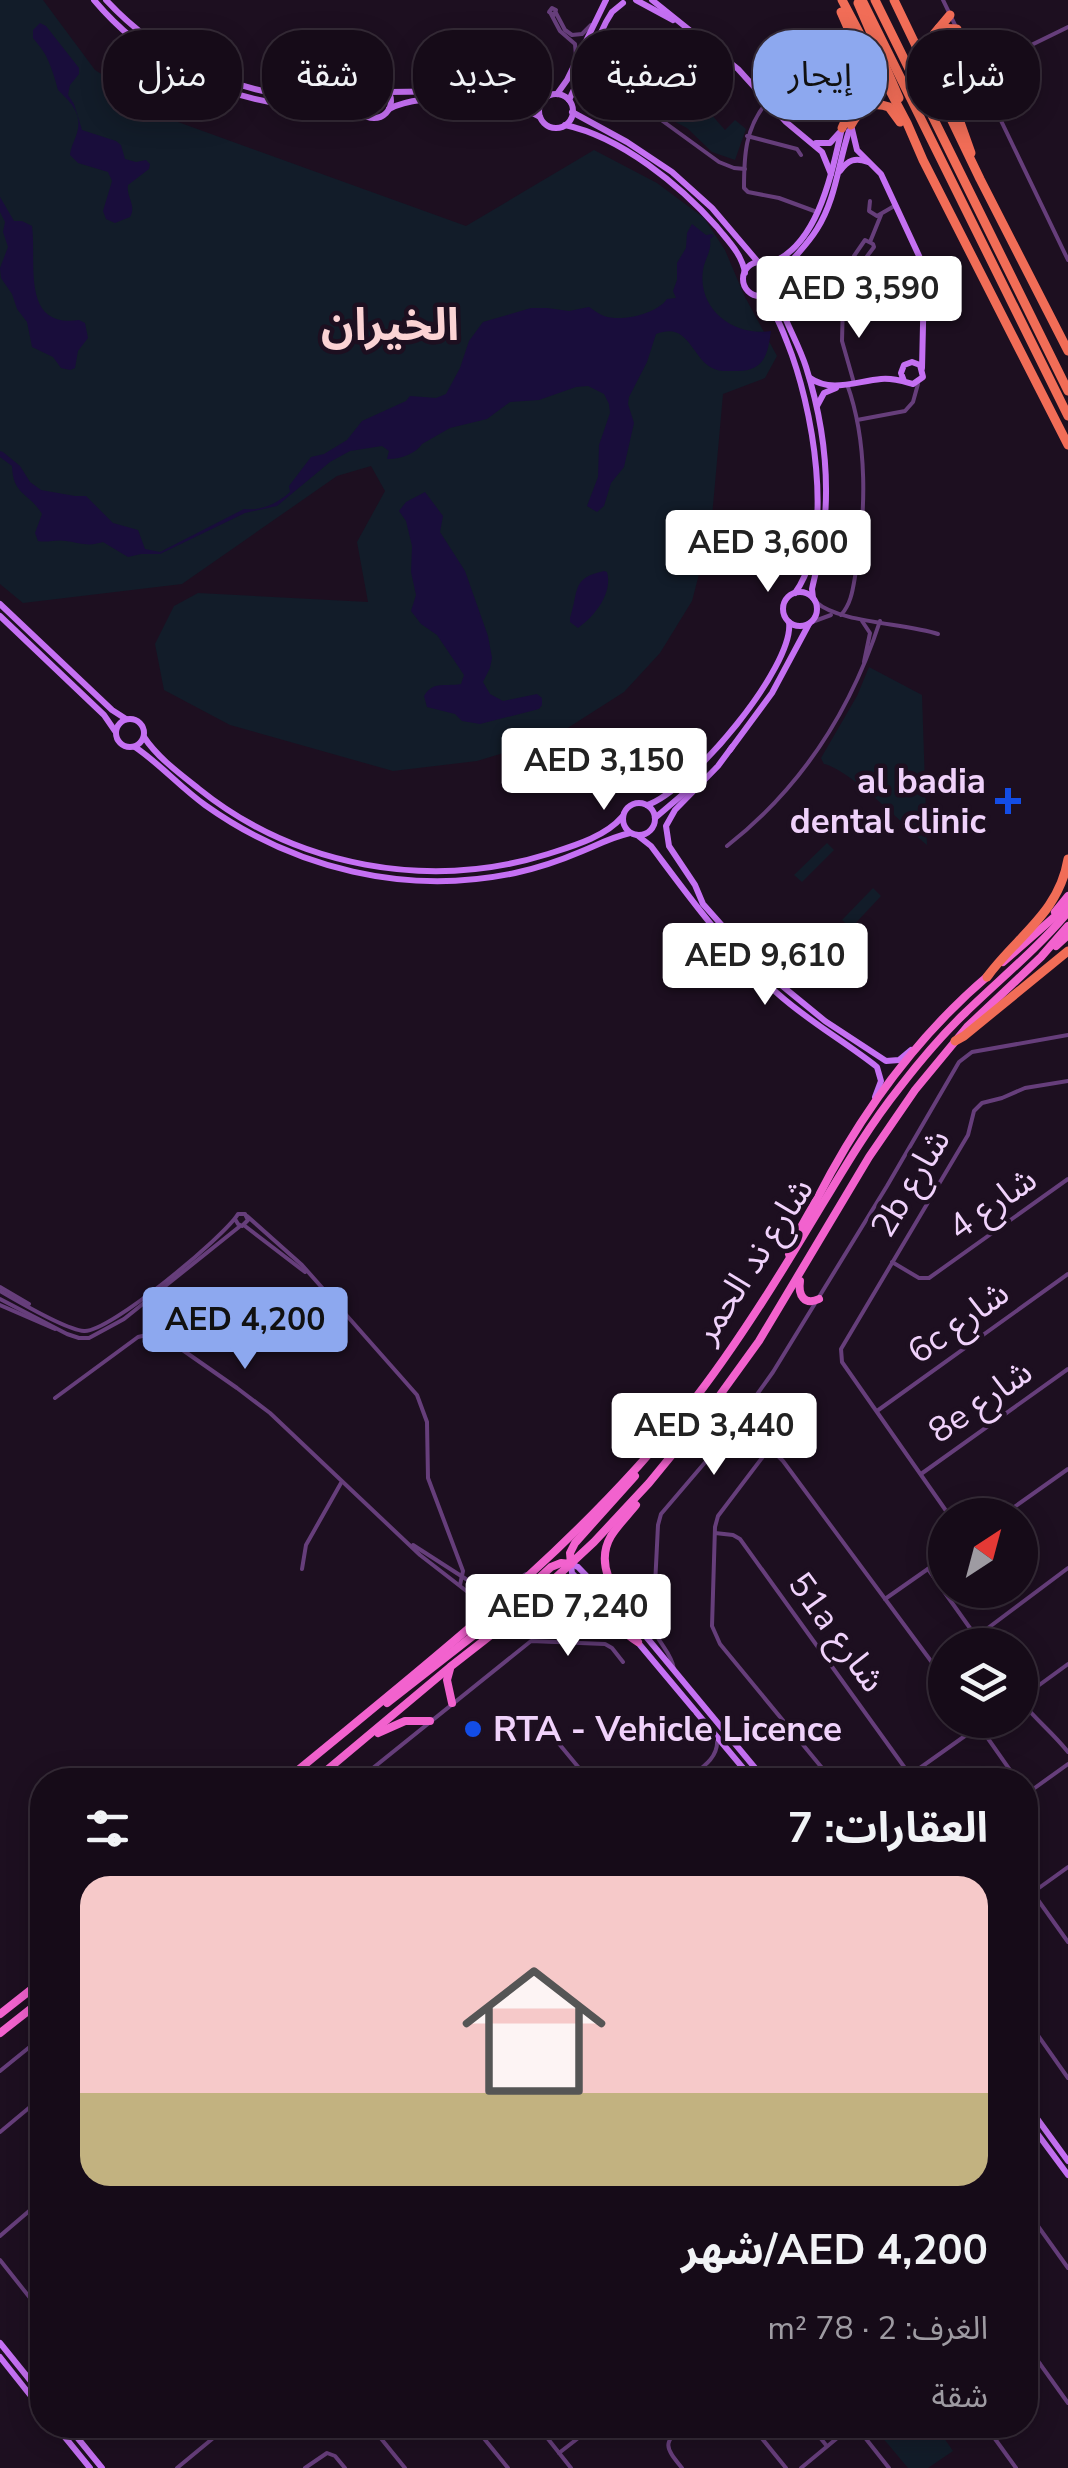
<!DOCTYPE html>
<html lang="ar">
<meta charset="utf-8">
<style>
:root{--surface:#160b18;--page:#231925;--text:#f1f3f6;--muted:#9e9ba2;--line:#352b37;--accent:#8da8ef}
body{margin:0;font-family:"Nunito Sans","Noto Sans Arabic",sans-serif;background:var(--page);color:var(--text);direction:rtl;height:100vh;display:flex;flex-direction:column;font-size:38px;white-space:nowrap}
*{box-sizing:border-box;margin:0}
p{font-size:32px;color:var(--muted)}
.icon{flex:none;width:55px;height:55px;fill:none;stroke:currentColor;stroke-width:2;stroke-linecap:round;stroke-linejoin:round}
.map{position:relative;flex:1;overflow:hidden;direction:ltr}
.details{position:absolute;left:30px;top:1768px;width:1008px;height:670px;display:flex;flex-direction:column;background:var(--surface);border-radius:40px;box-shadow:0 5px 25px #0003,0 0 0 2px var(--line);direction:rtl}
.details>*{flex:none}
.guide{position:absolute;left:30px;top:30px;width:1010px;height:90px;direction:rtl;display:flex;gap:20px}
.needle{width:65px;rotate:36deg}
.tools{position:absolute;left:928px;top:1498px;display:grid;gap:20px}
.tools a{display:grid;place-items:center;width:110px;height:110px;border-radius:50%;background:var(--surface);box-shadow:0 5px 25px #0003,0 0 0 2px var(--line);font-size:50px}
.price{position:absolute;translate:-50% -85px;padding:0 22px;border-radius:10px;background:#fff;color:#222;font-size:32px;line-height:65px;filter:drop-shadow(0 2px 5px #0008)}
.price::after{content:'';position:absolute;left:50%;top:60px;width:30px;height:22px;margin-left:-15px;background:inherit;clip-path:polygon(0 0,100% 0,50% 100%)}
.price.on{background:var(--accent);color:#111}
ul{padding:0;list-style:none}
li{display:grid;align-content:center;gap:20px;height:530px;padding:0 50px}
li+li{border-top:2px solid var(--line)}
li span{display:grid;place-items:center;height:310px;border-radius:30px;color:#555}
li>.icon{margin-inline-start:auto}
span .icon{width:180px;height:180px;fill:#fffc;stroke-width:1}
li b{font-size:42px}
h2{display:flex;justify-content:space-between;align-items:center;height:120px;padding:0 50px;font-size:42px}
.pill{padding:0 35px;border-radius:40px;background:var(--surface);box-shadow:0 5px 25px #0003,0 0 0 2px var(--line);font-size:35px;line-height:90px}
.pill.on{background:var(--accent);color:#111}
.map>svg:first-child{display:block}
.green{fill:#121c29}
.water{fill:#190d3b}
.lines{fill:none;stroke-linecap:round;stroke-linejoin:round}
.street{stroke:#663e7b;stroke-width:4}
.secondary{stroke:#c570f3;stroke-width:6}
.primary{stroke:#f262ce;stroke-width:8}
.highway{stroke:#f16d57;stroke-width:9}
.poi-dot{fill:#134de6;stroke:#1d0f20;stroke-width:4}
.labels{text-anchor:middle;stroke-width:9;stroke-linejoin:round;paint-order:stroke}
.poi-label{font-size:35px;font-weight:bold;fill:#f0d2fb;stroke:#1d0f20;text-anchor:end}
.street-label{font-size:35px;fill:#f0d2fb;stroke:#1d0f20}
.district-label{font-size:45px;font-weight:bold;fill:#fbd3d4;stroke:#1d0f20}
</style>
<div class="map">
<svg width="1068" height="2468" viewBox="0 0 1068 2468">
<rect width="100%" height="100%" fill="#1d0f20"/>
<g class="green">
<polygon points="0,0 43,0 95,70 178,122 466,226 594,150 657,183 704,218 725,250 744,295 777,356 765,378 723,394 711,528 692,601 660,653 624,692 552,738 477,761 393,771 230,725 164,690 155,644 174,606 198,593 368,602 357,542 385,491 371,466 337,476 182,584 23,603 0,584"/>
<polygon points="666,88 702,104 725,130 735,120 746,129 735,160 712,152 687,128 654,111"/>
<path d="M869,667L922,695L927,845C905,826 849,769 824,764L821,758L857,696Z"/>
<polygon points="827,843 834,850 802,882 794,875"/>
<polygon points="873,888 881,896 851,928 842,920"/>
<polygon points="872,2425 935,2425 953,2451 928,2468 908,2468"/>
</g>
<g class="water">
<path d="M40,23L46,26L79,68V74L70,85L68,95L74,104L82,130L116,141L121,145L125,159L136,162L146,160L150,164L149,169L128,185C126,197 137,206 130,217L115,223L106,219L103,211L112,181L108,172L78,163L70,155C71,145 76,139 78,129C81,111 69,101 58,90C56,81 49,59 43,51C40,46 36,42 33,38V30Z"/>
<path d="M0,197L14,221H22L32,226C37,262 20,329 79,320L85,323L88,338L78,351L75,368L70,370L61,368L53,357L32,347L27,322L17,309L12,294L1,278L0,268L8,247L3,232L5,222L0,212Z"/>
<path d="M692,224L706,235L712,234L714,236L710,239C712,251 705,258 703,270C697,311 736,337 771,331C768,353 765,372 735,371C727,371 719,372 712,368C691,357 689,321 656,334L647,362L629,397L628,404L634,423L624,467L611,483L604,506L597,512L587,506L598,477L599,445L610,413L609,404L604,394L588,386L576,387L539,400L510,402L487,419L450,428L422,444C416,454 398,460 387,459L389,451L382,446L350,451L330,462L277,506L245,513L160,554H141L128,557L103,542C88,547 81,543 66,541C56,539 48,543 38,541L35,533L42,514C29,492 13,496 12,466L0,457V451L3,452L20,466L30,482L41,490L75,496H86L113,523L138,530L145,549L160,552L244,509C261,511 277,504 290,492L289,486L311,457L324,454L347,440L362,421L406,401L410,396L436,398L446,394L460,368L469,341L483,322L531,308H547L569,311L589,307C594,310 599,314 604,316C622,322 657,314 667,299L676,298L673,291L677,280V263L686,248L687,233Z"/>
<path d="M425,492L443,516L440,532L465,571L488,636L492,658L490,668L483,682L490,694L503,701L537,694L542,698V705L539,709L480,724L462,721L455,714L427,707L424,696C433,680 445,687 461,684L464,675L437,635L421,624L411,611L416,595L411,572L412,546L406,521L399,511L406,502Z"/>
<path d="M604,571L607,572C613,593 595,616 578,628L570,622V618C579,591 571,578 604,571Z"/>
</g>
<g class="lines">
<g class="street">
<polyline points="943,0 1068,260"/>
<polygon points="552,8 556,10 554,15 549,12"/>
<polyline points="556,13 565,30 572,35 582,34 591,25"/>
<polyline points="551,14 560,31 575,44 576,56"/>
<polyline points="589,59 594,78"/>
<polyline points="978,71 1068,27"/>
<polyline points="585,73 591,75 603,88 653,114 719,162 734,168 745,169"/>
<path d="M767,102C745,128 744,156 744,188L748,192L779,198L817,212"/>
<polyline points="747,136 797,149 801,155"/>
<polyline points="870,201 869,211 877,216 896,205"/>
<polygon points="865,240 873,244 874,247 862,263 854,256"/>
<polyline points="870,242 881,215"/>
<polygon points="840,294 845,297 841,303 837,299"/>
<polyline points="843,302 842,341 854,383"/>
<polyline points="857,420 905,411 913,402 918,384"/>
<path d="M816,602C839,623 905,623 938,634"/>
<path d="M841,615C852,603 853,587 856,571C866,512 868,442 847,384"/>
<polyline points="862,621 870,633 864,662"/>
<polyline points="812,622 831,615"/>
<path d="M727,846C801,788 851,710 880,621"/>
<polyline points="247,1216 302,1265 417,1395 427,1422 428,1478 463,1571 460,1585"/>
<polyline points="245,1226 305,1272"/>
<polyline points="892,1262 919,1278 929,1278 1068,1179"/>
<polyline points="0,1287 29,1304"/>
<path d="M0,1291C17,1301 67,1330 84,1331C109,1333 225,1236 238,1214H245L248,1220L242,1226L238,1224L235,1219"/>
<polyline points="0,1299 67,1334 79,1338 89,1338 124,1319 239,1227"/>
<polyline points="0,1305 55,1329"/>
<polyline points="55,1398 138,1337 151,1334 164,1337 237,1388 270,1413 420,1555 469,1593 477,1604 476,1614 473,1620"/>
<polyline points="802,1405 718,1516 715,1527 712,1626 720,1644 832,1780"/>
<polyline points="877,1411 1068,1274"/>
<polyline points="771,1449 783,1461 945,1680"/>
<polyline points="921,1474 1068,1369"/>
<polyline points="949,1515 842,1362 841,1349 968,1135 974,1111 982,1103 1002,1098 1025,1088 1068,1081"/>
<polyline points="1003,1515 1068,1469"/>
<polyline points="715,1533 733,1535 740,1539 910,1775"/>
<polyline points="413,1545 483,1590 505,1588 526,1574"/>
<polyline points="302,1569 306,1545 341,1483"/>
<polyline points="928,1569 982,1645"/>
<polyline points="885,1599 945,1557"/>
<polyline points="976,1637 1068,1568"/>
<path d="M674,1669C671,1651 657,1643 653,1626L658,1525L661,1514L725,1439L773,1372L887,1186L959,1062L972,1052L1068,1035"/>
<polyline points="1020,1699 1068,1664"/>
<path d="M1020,1700C1035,1719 1053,1733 1068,1752"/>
<polyline points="975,1720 1017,1780"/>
<polyline points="555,1739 589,1780"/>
<polyline points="358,1780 531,1641 605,1644 612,1648 623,1662"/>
<polyline points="570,1780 581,1770"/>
<path d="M686,1780C700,1769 719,1759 717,1739"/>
<polyline points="903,1780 979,1726"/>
<polyline points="1025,1795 1068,1764"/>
<polyline points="1033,1893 1068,1942"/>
<polyline points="1025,1898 1068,1867"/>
<polyline points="1025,2017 1068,2078"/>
<polyline points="0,2071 42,2037"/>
<polyline points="0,2132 42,2097"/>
<polyline points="1025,2208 1068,2268"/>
<polyline points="0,2236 42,2200"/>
<polyline points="0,2260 42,2313"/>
<polyline points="1025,2343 1068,2403"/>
<polyline points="1025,2374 1040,2364"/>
<polyline points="35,2383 36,2373 42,2364"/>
<polyline points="370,2425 405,2468"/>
<polyline points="473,2425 508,2468"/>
<polyline points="537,2425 571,2468"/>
<polyline points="751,2425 786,2468"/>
<polyline points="810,2425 826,2445"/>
<polyline points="855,2425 889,2468"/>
<polyline points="985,2425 1016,2468"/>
<polyline points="559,2453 595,2425"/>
<polyline points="177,2468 229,2425"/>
<polyline points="305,2468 327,2453 335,2456 345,2468"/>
<path d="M682,2468C666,2448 661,2443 684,2425"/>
<polyline points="801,2468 853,2425"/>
</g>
<g class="secondary">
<path d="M94,0C141,56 209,94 282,104C308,108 335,105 360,110"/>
<path d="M106,0C158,56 229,92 306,97C325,99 342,101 360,93"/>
<polyline points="636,0 673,20"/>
<polyline points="652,0 738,69 786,122 822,152 831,174"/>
<circle cx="374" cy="101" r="17"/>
<polyline points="388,92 464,91 528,100 543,99"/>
<polyline points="557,94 567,80 606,0"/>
<circle cx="556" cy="111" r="17"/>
<polyline points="569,100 606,22 612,12 623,3"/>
<path d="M389,109C423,91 507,97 540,117"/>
<polyline points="572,112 627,142 672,172 712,208 758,262"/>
<path d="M565,125C621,137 680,185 717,227C728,241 742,254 745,273"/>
<polyline points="851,125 857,150 881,174 920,258 924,282 922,368"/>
<polyline points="816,143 830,143 839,133"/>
<path d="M840,171C848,160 855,157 868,162"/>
<circle cx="760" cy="279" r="17"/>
<path d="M768,264C818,248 832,172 842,128"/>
<path d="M777,278C790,261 806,247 817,229C836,199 838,164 849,131"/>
<path d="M775,288C780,314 798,341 806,367C824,424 831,485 822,543C820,559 815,574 812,589L813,598"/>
<path d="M759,296C774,308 780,324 787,342C812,404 837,534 795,593"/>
<path d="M810,378C831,393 857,381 881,379C893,378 902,381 913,384L923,377L920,365L912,362L904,365L901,373L904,381"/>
<polyline points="817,406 824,393 836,388"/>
<circle cx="800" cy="609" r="17"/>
<polyline points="0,604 112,710 126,719"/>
<polyline points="0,616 104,715 115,731"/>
<circle cx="130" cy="733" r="14"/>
<path d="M144,737C157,757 180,774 199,789C296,867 429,891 548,854C573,846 605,837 622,817"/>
<path d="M135,747C160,764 180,787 205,805C295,869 406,896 515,873C538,868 559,861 580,852C597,845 612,837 630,833"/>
<polyline points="732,747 718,766 675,810 666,826 669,846 695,885 703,904 758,966 825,1021 886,1061 899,1060 911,1050"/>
<polyline points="730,750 772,693 809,624"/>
<circle cx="639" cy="819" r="16"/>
<path d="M647,805C690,791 795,666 789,622"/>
<polyline points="655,818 696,783"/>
<path d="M637,835L651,846C690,898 727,950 777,993C808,1021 844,1041 877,1067L881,1081L875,1097"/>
<polyline points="571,1564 578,1567 634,1625"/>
<polyline points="571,1565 572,1573 623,1626"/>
<polyline points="643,1633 765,1780"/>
<polyline points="635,1639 753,1780"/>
<polyline points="1025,2102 1068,2161"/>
<polyline points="1025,2117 1068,2175"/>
<polyline points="0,2343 42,2395"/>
<polyline points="0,2357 42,2410"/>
<polyline points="55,2425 90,2468"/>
<polyline points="67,2425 102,2468"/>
</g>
<g class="primary">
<polyline points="1055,912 1068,896"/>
<polyline points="1056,946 1068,935"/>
<polyline points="1003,962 1068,905"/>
<path d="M789,1254C795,1235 807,1217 817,1199C860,1115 917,1036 989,975"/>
<path d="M800,1281C798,1295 804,1306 819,1299"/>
<path d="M636,1505C628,1515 618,1525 611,1536C590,1572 627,1605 644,1634"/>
<path d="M512,1625C549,1595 568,1581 607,1616C617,1625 626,1635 638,1642"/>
<polyline points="450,1669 447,1680 452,1703"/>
<polyline points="387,1703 497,1617 551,1567 561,1563 571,1564 570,1553 575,1543 635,1476"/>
<polyline points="378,1733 405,1721 430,1721"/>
<path d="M286,1780C426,1664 572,1553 686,1410C730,1355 769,1293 805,1233C835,1184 864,1132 900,1087C920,1061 942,1035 965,1013C1000,979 1037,949 1068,912"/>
<polyline points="315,1780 450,1667 509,1621 594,1542 649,1483 712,1406 759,1341 869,1157 915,1090 967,1027 1041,957 1068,926"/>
<polyline points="0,2014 42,1981"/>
<polyline points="0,2033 42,2000"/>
</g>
<g class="highway">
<polyline points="842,0 907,123 923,160 1068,445"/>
<polyline points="862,0 1068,416"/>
<polyline points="875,0 1068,391"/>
<polyline points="894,0 980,179 1068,351"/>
<polyline points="858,3 899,98"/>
<polyline points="841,12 863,62 864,79 842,128"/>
<polyline points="950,15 934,34 933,46 971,153"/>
<polyline points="939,28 957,29"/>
<path d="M851,125C860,109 871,100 889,107L900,122"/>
<path d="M987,977C1017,936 1059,913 1068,859"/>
<polyline points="955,1041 964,1036 1068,951"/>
</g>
</g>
<g class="poi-dot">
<path d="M1003 786h10v10h10v10h-10v10h-10v-10h-10v-10h10z"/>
<circle cx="473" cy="1729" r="10"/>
</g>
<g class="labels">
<g class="poi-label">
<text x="986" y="793">al badia<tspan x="986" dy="40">dental clinic</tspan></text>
<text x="493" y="1741" text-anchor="start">RTA - Vehicle Licence</text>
</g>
<g class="street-label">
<text transform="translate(910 1183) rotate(-59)" y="12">2b شارع</text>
<text transform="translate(992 1203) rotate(-35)" y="12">شارع 4</text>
<text transform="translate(753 1260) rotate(-57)" y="12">شارع ند الحمر</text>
<text transform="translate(958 1322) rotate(-36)" y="12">6c شارع</text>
<text transform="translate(980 1401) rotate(-35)" y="12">8e شارع</text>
<text transform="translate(837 1632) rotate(54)" y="12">51a شارع</text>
</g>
<g class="district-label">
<text x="390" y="340">الخيران</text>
</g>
</g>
</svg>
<div class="tools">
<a><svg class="needle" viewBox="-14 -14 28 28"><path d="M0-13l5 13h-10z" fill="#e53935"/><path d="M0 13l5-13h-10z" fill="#9e9ba2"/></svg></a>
<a><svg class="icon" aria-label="layers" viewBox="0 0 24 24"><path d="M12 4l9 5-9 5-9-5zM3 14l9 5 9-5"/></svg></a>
</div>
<b class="price" style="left:859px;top:341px">AED 3,590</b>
<b class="price" style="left:768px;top:595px">AED 3,600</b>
<b class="price" style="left:604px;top:813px">AED 3,150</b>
<b class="price" style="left:765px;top:1008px">AED 9,610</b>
<b class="price on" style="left:245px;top:1372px">AED 4,200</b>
<b class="price" style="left:714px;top:1478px">AED 3,440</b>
<b class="price" style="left:568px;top:1659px">AED 7,240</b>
<div class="guide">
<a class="pill">شراء</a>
<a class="pill on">إيجار</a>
<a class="pill">تصفية</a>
<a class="pill">جديد</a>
<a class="pill">شقة</a>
<a class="pill">منزل</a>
</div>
<section class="details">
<h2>العقارات: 7<svg class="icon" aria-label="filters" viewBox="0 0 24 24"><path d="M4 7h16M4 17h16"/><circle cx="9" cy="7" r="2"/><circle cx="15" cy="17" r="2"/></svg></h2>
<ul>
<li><span style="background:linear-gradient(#f6c9c9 70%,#c2b280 0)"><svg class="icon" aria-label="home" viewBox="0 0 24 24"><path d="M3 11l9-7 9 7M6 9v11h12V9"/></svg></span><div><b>AED 4,200/شهر</b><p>الغرف: 2 · 78 m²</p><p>شقة</p></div></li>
</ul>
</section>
</div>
